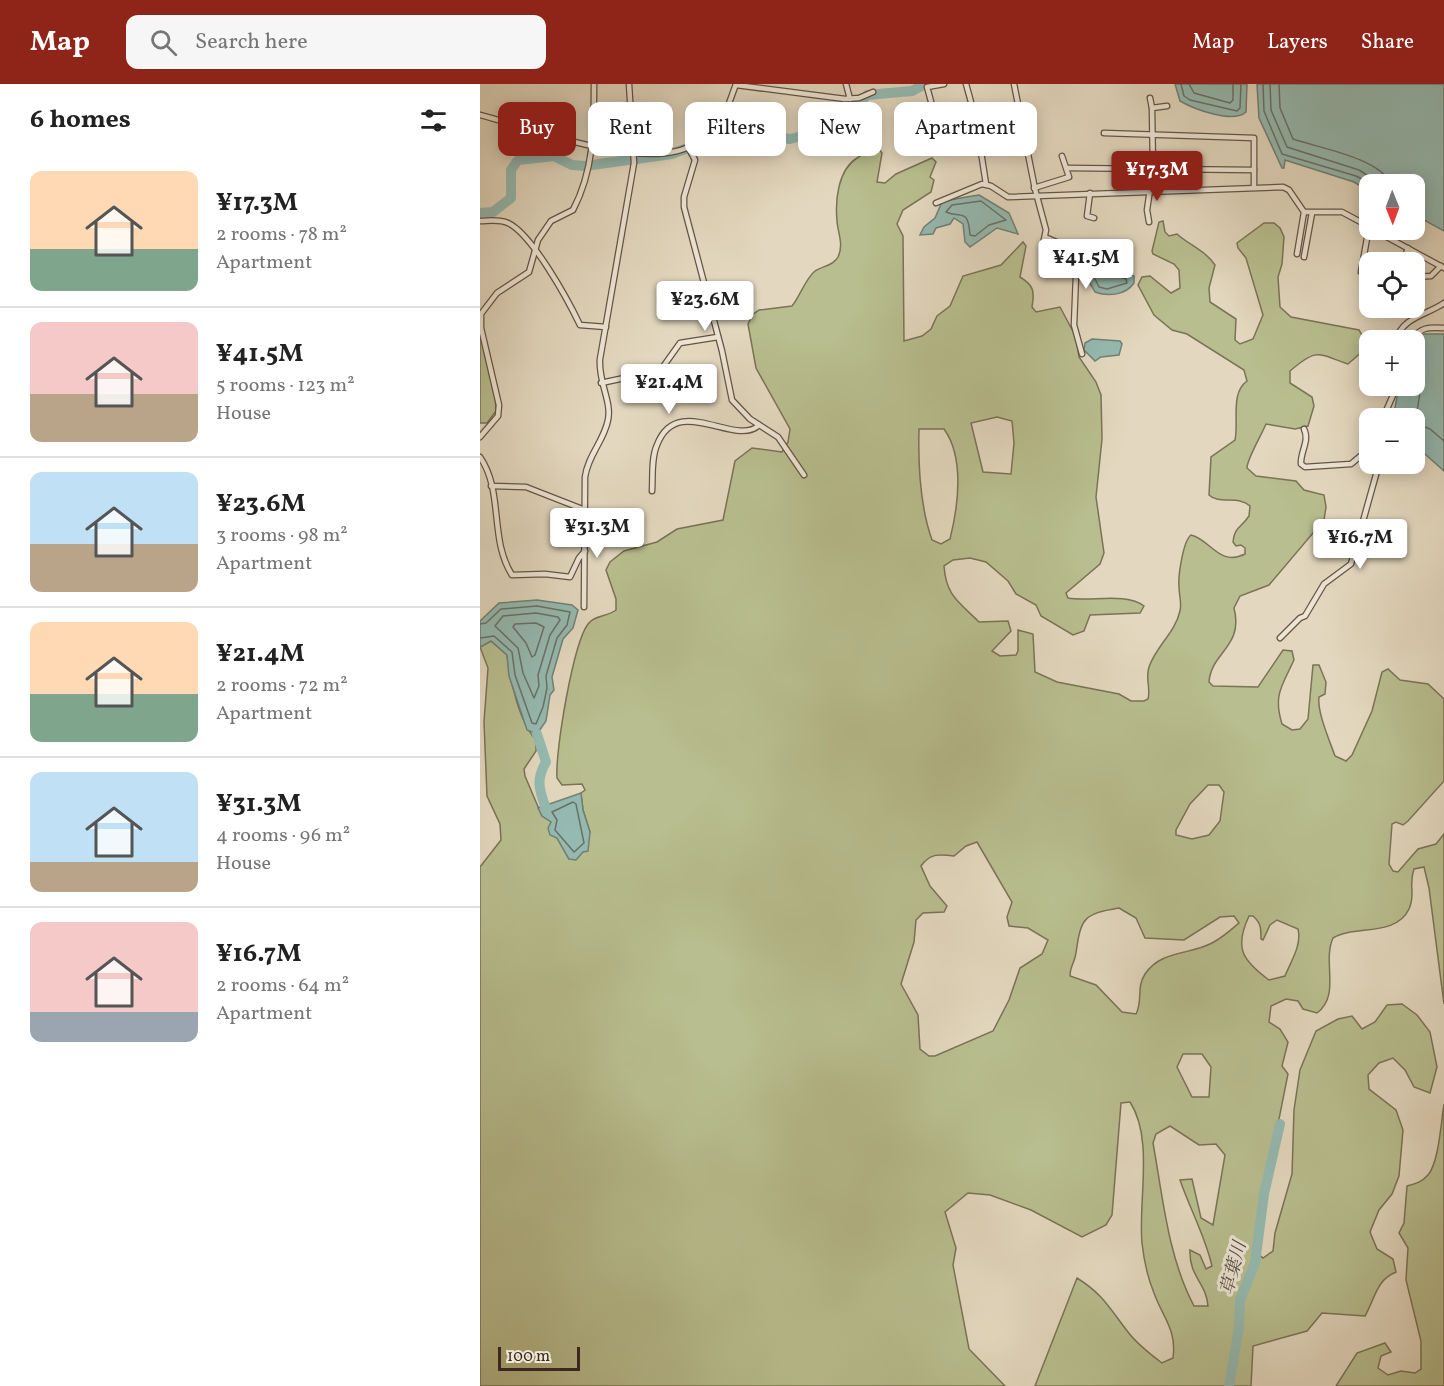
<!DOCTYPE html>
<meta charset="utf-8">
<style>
:root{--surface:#fff;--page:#f6f6f6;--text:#222;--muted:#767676;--line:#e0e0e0;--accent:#8f2418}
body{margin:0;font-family:Vollkorn,"Noto Serif JP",serif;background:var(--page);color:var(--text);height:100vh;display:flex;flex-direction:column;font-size:22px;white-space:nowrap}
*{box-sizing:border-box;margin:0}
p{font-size:20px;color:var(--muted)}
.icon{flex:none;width:33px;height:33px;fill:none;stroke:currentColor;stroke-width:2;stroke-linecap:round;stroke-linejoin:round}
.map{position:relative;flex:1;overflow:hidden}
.side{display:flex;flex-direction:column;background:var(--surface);width:480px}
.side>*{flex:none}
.banner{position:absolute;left:18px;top:18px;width:570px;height:54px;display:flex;gap:12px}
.needle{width:39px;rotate:179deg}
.controls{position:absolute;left:879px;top:90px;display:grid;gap:12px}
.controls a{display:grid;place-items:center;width:66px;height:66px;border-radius:12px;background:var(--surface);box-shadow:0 3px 15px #0003;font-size:30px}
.scale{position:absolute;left:18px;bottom:15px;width:82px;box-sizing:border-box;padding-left:6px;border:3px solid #3c281e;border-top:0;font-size:16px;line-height:21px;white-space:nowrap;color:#3c281e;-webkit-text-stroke:4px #ede6d5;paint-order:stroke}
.price{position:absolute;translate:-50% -51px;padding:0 14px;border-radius:6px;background:#fff;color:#222;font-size:20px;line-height:39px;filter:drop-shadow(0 2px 3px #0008)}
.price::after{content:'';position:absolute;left:50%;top:36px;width:18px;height:14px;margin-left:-9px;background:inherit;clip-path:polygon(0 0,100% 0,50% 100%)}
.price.active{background:var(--accent);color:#fff}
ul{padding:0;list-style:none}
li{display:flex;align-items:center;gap:18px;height:150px;padding:0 30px}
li+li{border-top:2px solid var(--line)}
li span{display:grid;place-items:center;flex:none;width:168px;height:120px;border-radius:12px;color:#555}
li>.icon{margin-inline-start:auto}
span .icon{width:72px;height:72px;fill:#fffc;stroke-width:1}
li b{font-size:26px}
h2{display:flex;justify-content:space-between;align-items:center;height:72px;padding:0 30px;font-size:26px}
.pill{padding:0 21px;border-radius:12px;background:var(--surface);box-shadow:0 3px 15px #0003;font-size:21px;line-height:54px}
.pill.active{background:var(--accent);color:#fff}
header{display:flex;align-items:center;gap:36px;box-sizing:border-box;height:84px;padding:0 30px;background:var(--accent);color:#fff}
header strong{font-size:28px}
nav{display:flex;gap:33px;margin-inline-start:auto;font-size:21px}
.search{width:420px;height:54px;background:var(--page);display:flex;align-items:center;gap:15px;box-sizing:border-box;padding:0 21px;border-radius:12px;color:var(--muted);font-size:22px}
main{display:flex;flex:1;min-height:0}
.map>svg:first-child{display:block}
.green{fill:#b8be8f;stroke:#7a7356;stroke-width:1.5;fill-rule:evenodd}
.water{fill:#95bab1;stroke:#718076;stroke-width:1.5}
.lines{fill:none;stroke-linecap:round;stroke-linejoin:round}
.shore{stroke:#687168;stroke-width:1.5}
.river{stroke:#95bab1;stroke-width:10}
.street-casing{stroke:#665446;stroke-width:7}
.street{stroke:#ede6d5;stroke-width:4.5}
.labels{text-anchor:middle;stroke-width:6;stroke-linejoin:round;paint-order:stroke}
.water-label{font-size:18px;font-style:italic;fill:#524c43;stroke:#ede6d5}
</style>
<header>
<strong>Map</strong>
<div class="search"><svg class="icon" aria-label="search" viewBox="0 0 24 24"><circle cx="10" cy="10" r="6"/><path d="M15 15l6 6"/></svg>Search here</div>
<nav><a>Map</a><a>Layers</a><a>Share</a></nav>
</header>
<main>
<section class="side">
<h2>6 homes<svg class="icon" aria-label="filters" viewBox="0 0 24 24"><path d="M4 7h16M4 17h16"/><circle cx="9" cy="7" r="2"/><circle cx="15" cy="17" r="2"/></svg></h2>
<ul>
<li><span style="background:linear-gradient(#ffd9b3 65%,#7fa58c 0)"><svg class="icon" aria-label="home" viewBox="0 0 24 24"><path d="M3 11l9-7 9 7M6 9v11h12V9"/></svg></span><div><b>¥17.3M</b><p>2 rooms · 78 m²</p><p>Apartment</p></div></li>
<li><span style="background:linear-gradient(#f6c9c9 60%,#b9a48a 0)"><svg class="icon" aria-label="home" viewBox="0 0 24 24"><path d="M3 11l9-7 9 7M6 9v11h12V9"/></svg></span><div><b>¥41.5M</b><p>5 rooms · 123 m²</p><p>House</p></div></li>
<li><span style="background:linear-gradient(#bfe0f5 60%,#b9a48a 0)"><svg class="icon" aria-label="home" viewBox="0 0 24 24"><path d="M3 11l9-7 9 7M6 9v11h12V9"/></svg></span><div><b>¥23.6M</b><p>3 rooms · 98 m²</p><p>Apartment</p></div></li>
<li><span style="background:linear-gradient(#ffd9b3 60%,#7fa58c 0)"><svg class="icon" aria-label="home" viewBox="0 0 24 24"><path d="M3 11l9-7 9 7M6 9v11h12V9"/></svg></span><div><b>¥21.4M</b><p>2 rooms · 72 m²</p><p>Apartment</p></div></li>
<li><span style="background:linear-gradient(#bfe0f5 75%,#b9a48a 0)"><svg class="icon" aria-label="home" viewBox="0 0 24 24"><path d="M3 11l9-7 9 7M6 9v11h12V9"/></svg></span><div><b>¥31.3M</b><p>4 rooms · 96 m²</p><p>House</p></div></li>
<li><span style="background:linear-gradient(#f6c9c9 75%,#9aa5b1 0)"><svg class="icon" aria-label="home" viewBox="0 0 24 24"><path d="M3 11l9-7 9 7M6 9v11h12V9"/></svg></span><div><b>¥16.7M</b><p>2 rooms · 64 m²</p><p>Apartment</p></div></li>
</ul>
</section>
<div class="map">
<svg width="964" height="1302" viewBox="0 0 964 1302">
<rect width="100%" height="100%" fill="#e3d8bf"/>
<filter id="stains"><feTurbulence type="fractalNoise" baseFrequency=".00333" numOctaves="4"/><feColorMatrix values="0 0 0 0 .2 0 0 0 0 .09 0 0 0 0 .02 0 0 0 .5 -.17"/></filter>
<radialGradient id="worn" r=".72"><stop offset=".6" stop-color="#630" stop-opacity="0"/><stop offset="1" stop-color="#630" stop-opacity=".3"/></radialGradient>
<g class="green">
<path d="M398,64L402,69L397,98L405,99L416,90L452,74L456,78L450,93L454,96L451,108L423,126L417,140L423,152L424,257L442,252L451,245L457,232L470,222L483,192L521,181L543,158L546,162L540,193C553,201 555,206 552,223L556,228L580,223L596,253L599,273L616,298L621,311L622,355L616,413L624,469L620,480L586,509L588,514C611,518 646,508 664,522L660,529L610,531L604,547L593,551L561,532L556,521L536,510L528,497L506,478L490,474L473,476L464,482C466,512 479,518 499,538L528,537L531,547L512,567L520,572L536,571L538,567V546L553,550L555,588L577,598L639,610L651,617H664L668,615C671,603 665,595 669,583C676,562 695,549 700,527C702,519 699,511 699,503C698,492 703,457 711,451C730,455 739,483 765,470V464L761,461L756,462L753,458C754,443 762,443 769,432L770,422C758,411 739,421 729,411L731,373L755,356C759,338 750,309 767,297L764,286L707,250L692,246L674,231L658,201L662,193L670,192L691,209L700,204L699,186L694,180L673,170L672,167L679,138L683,137L685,148L689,152L697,150C709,161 726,167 735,181L729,204L730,218L756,235L755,256L760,260L773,255L783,231L766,174L758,164L757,159L784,139H794L800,144L804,153L802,180L798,193L800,223L811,233L879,246L884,255L883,267L868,280C838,270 838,263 810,287V299L832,313L834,322L828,342L815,345L786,340C781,352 767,375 767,384L776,392L816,397L824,406L844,411L846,423L844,436L789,501L760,512L754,524C764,563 731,568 729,598L733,602L778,603L803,566L812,567L814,576C802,602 793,611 802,640L812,646L820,645L828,635L833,581H839L846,598L845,610L839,613C837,628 849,655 855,672L866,677L872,671L892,627L902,588L908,585L920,596L948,600L964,615V697L928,737L923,741L916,738L912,740L909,780L913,787L918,788L938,765L956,760L964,750V920L949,804L944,783L934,785C928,802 936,810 929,825C916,853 874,841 853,854C842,878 861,911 837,929L823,925L818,917L806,915L791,922L789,938L800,945L808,958L802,982L808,990L773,1165L783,1174L793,1167L795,1149L812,1090L814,1026L820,986L836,947L858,935L872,932L882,945L895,938L907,921L922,920L937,931L950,948L957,983L950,1009L934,1003L925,986L913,974L899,979L888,991L889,1005L916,1026L923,1046L919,1092L912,1110L899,1126L890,1148L897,1165L913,1175L916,1188C896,1196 895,1215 885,1232L842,1229L827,1247L773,1262L771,1302H555L597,1194C624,1211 629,1224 648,1248C657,1260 670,1270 682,1279L693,1274C697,1246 683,1234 674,1209C667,1192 664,1177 662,1159C658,1117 674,1055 650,1018L641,1019L632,1131L626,1141L602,1153L551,1126L510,1111L488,1109L465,1128L476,1164L473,1181L489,1265L525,1302H0V783L21,756L20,740L7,712L4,638L8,584L0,563L11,557L27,571C30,596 39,638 56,656V667L44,685L45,692L62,732L72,738L77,754L89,775L110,748L103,726L101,709L105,706L102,700L82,701L77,694C75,668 93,560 108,540C114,531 127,533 136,526V515L126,486L130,478L144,467L177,458L197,445L243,436L255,377L272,364L302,368L308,358L310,345L276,284L268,240L272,231L279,226L312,222C320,212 326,194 335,187C342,182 353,182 358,173C364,160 358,150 357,137C355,116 358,86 377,74C384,70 390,65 398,64ZM517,333L532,337L534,359L531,390L503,388L491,339ZM439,345H464C485,374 478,423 470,455L461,460L452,456C440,422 438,382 439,345ZM728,701H739L744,708L740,737L729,751L712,755L696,751V746L710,720ZM497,758L532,818L527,833L529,842L548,844L568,856L562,870L540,884L529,916L513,947L455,972H449L440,965L438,931L421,900L434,858L436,836L443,829L464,828L467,822L450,802L441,782C450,769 460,770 474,772L486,762ZM639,824L656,834L665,854L704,856L740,833L754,832L759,839C751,846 742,854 732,859C710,871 681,866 665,890C656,904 663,917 656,930L642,928L616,901L590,892C590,882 595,878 596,869C601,834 603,830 639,824ZM769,832H773C781,839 781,844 781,855L783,856L790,841L797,836L818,845C822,861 811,877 805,892L789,896C762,876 754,864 769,832ZM703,970H722L731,983L729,1013H712L697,983ZM690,1042L719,1061L736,1060L745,1071L733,1141L721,1134L712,1095L700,1096C710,1125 725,1152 732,1182L726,1185L720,1171L710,1166C709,1193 726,1198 728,1222H714C688,1173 683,1114 673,1059L676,1050Z"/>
<polygon points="0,247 15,310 16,327 7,339 0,339"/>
<path d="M964,1020V1302H856L877,1269L905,1259L911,1268L901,1272L898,1284L908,1291L921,1287L935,1289L941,1285V1257L926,1196L928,1164L919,1149L924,1139L927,1102C935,1100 942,1098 948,1091C959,1078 961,1038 964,1020Z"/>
</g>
<g class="water">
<path d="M695,0H767L766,28C753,40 714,25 700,17Z"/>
<polygon points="777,0 964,0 964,147 935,131 934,100 890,100 889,107 874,98 805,76 804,84 802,84 779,34"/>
<path d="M499,111L529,129L538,150L517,144L490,163L485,158L483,140L474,134L470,140L456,144L453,150L440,151L444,143L455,134L462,118C474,115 486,113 499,111Z"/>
<path d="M618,180L654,192V199C646,211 628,213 615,208L608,196L612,184Z"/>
<polygon points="944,250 964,250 964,387 935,361 934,334 913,334 919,302 934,302 935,260"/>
<polygon points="612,255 640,257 642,260 639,271 621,273 615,277 604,266 605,259"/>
<polygon points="57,516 92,521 98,526 93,544 83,555 72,593 74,606 70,611 66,637 57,650 47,646 29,592 27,571 11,557 0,563 0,537 19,519"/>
<polygon points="101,709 103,726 110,748 108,767 103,768 96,776 89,775 77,754 70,751 68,744 71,738 62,732 58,724"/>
</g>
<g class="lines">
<g class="shore">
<polyline points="701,0 704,12 710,16 757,27 760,24 761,0"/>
<polyline points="709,0 714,9 750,19 753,16 753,0"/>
<polyline points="783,0 784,27 802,70 876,92 891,100"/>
<polyline points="790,0 791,26 807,63 879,86 901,100"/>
<path d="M799,0L800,24L813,55C839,64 900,74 911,100"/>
<path d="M501,117L526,136L509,141L495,152L490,151C488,123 481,135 466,128L472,121Z"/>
<polygon points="621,186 646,195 647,199 627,205 619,203 614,193"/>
<polyline points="934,286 941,303 935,339 950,345 964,357"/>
<polygon points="56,529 78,533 80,536 70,551 58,591 59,602 54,614 43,589 38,564 15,542 23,532"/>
<polygon points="56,539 64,543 55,571 52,573 46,559 33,543 35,540"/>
<polyline points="0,540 6,539 21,525 57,522 90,528 87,541 77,554 66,592 67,604 63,623 56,640 52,639 35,591 32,568 14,552 0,554"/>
<polygon points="93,718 96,720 104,759 94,768 75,746 77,736 72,728"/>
</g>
<g class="river">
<polyline points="0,129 13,128 31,114 31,86 38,76 74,72 92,81 105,82 192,70 243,50 266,51 289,44 302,54 310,55 358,43 387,11 432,7 445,0"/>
<path d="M57,650L66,678C56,695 59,705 65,722"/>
<polyline points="749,1302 759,1243 760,1216 775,1179 784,1110 800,1040"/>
</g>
<g class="street-casing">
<g id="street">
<polyline points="366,0 370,15"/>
<polyline points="486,0 496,36 506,100"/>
<polyline points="534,0 555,105 566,146 563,160 596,191 594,241 602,270"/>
<polyline points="256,1 365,15 379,14 393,8"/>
<polyline points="670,14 672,24"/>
<path d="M0,31C53,45 145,80 197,67C211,64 227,54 239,47L256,0"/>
<polyline points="455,32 447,3 464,0"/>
<polyline points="624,49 774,54 774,103"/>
<polyline points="208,63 215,76 204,113 204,123 242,267 252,316 270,335 298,353 324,391"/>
<polyline points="587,84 774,86"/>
<polyline points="554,104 589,93 582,72"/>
<polyline points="610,109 607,132 614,134"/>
<polyline points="456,119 502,100 511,102 528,113 803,103 809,106 824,128 862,128 890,143"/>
<path d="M0,137C9,137 19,135 28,139C52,150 88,216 100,241L126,243"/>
<polyline points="669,138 667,126 673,85 672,24 687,22"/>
<polyline points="894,146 964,184"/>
<polyline points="565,153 599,168"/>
<polyline points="817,170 824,128"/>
<polyline points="824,173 832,129"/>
<polyline points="923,178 928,164"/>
<polyline points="881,188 889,143"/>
<polyline points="934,193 951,192 961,182"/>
<path d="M917,256C920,234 949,230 964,219"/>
<path d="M931,256C941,243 948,243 964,244"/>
<polyline points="121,299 149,293 175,294 200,259 238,253"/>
<polyline points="903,334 917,302"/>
<path d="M824,345C830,357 820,368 821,380L825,383L871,380L890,364"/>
<path d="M0,353L18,332L19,321L1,244V230L17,209L49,188L58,156L71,137L93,126C114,86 114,45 114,0"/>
<path d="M0,373C24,408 9,455 32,491L65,490L90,493L99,474L105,467"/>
<polyline points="11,402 46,403 105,426"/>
<path d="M172,407C173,393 171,374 177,361C197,308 256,364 279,341"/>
<path d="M104,523L105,393C108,371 124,357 128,336C132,317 118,298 120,275L154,79L149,0"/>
<polyline points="800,554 820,534 825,532 844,500 871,480 899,380"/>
</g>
</g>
<use href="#street" class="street"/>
</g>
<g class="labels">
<g class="water-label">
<text transform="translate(753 1184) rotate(-75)" y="6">草葉川</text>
</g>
</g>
<rect width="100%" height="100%" filter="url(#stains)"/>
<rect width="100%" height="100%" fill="url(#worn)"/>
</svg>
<div class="controls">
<a><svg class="needle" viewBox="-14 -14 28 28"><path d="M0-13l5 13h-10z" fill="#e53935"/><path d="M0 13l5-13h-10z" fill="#767676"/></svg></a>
<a><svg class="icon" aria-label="locate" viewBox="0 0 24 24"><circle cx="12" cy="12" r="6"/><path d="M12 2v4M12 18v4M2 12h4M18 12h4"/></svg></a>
<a>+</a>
<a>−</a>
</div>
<div class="scale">100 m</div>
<b class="price active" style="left:677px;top:118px">¥17.3M</b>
<b class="price" style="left:606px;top:206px">¥41.5M</b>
<b class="price" style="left:225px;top:248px">¥23.6M</b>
<b class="price" style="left:189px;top:331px">¥21.4M</b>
<b class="price" style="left:117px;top:475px">¥31.3M</b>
<b class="price" style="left:880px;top:486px">¥16.7M</b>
<div class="banner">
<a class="pill active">Buy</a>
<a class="pill">Rent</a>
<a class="pill">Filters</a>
<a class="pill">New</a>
<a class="pill">Apartment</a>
</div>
</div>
</main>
